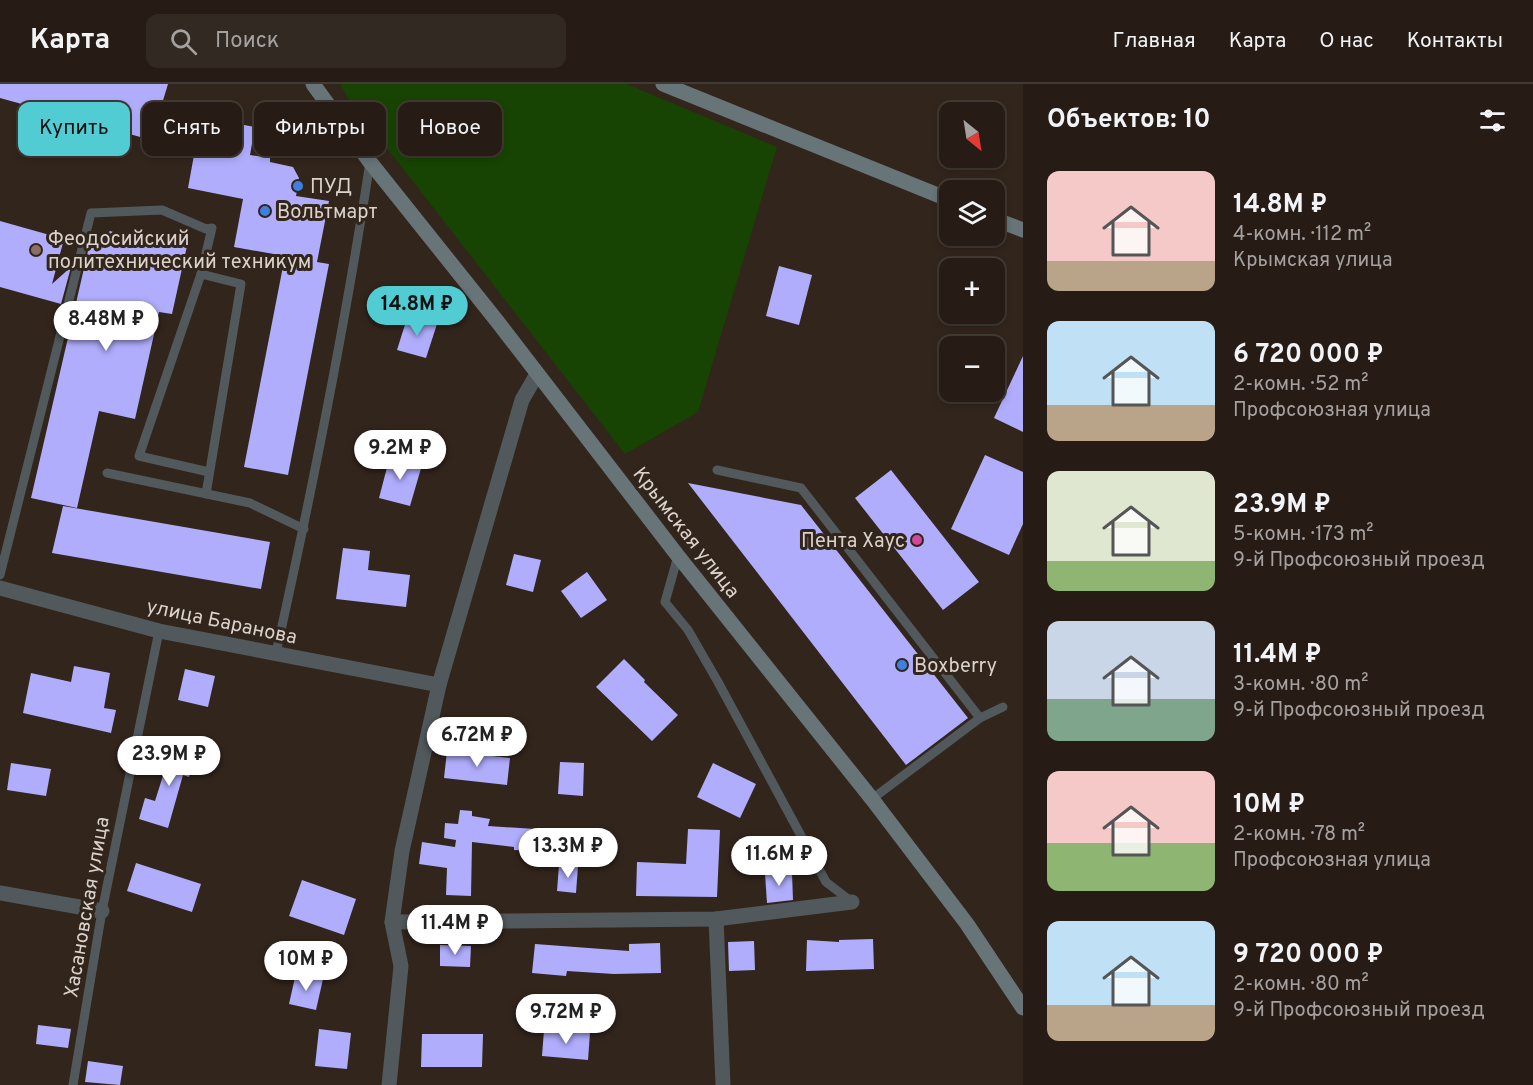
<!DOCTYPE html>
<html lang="ru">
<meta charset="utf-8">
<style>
:root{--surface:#261c15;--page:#322922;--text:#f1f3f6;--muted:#a4a1a0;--line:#423a34;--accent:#51ccd3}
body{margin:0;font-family:Overpass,sans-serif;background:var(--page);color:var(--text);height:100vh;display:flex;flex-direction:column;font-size:22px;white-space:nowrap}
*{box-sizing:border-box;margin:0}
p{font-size:20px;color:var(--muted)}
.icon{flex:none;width:33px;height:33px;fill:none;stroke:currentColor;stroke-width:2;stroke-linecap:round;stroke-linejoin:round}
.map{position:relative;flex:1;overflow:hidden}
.panel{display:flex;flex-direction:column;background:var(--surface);width:510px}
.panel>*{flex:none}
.top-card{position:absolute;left:18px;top:18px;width:570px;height:54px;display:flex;gap:12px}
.needle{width:39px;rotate:150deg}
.controls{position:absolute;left:939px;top:18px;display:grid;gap:12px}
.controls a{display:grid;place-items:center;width:66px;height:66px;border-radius:12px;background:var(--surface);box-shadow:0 3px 9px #0003,0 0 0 2px var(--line);font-size:30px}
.price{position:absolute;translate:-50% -51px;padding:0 14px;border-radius:21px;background:#fff;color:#222;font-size:20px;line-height:39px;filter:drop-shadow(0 2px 3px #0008)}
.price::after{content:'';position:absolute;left:50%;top:36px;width:18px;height:14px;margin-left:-9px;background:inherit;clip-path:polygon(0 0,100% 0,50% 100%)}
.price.active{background:var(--accent);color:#111}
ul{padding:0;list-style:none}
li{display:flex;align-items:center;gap:18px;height:150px;padding:0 24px}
li span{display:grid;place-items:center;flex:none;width:168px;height:120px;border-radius:12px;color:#555}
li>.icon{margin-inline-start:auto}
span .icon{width:72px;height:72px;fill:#fffc;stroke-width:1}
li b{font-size:26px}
h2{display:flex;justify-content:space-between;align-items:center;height:72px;padding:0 24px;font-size:26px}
.pill{padding:0 21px;border-radius:12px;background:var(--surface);box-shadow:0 3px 9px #0003,0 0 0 2px var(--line);font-size:21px;line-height:54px}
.pill.active{background:var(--accent);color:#111}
header{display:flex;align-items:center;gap:36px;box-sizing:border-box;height:84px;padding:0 30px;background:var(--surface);border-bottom:2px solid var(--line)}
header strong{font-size:28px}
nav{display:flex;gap:33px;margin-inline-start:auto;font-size:21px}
.search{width:420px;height:54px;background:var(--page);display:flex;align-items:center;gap:15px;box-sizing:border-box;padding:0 21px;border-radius:12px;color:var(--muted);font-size:22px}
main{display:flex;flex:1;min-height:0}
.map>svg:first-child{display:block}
.green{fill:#174402}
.building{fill:#b0adfd}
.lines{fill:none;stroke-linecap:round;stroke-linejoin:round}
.lane{stroke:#51595c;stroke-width:9}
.street{stroke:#51595c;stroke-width:15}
.secondary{stroke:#677578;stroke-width:15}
.shop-dot{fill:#3f7fe0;stroke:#32251c;stroke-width:2}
.education-dot{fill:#8d6e63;stroke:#32251c;stroke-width:2}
.hotel-dot{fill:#d1479c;stroke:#32251c;stroke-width:2}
.labels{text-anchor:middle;stroke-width:6;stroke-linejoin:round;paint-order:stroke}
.poi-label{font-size:20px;fill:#dbd2cc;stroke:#32251c;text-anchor:start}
.street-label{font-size:20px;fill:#dbd2cc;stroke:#32251c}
</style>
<header>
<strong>Карта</strong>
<div class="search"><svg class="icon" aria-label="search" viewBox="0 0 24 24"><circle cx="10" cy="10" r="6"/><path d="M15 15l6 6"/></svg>Поиск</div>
<nav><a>Главная</a><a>Карта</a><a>О нас</a><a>Контакты</a></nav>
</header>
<main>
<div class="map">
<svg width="1023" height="1001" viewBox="0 0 1023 1001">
<rect width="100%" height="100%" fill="#32251c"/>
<polygon class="green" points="340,0 626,0 777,63 698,328 625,370 348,14"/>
<g class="building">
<polygon points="0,0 168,0 151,56 0,14"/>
<polygon points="196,32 255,43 250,71 270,74 270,78 293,83 299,94 296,112 329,117 317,178 329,180 288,391 244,383 285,172 234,163 243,115 188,104 196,60 191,59"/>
<polygon points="0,137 64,155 52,200 71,183 61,220 0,203"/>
<polygon points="110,147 136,155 137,151 187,162 172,230 159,228 135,335 99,327 77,424 31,414 88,167"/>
<polygon points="779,182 812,191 799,241 766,232"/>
<polygon points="408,231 437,240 426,274 397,266"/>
<polygon points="1023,272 1023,348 994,334"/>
<polygon points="985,371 1023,388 1023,440 1009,471 951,445"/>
<polygon points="390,372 422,381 410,422 379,414"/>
<polygon points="891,386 979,498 943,526 855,414"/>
<polygon points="688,399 801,421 968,634 906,681"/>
<polygon points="63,422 270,458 261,505 52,469"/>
<polygon points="343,464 370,467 368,486 410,491 406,523 336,515"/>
<polygon points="514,470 541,476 533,508 506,501"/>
<polygon points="587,488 607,516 581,534 561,507"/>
<polygon points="624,575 645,596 644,598 678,631 652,657 596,603"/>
<polygon points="74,582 110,589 104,624 116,626 111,649 23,629 31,589 71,598"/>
<polygon points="185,585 215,592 208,623 178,616"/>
<polygon points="173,660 197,668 189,693 183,691 168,744 139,735 145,714 155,717"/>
<polygon points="447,667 510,674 507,701 444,694"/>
<polygon points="560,678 584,679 583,712 558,710"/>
<polygon points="11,679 51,685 46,712 7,706"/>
<polygon points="713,679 756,700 740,734 697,713"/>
<polygon points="460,726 472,727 472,732 490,735 488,742 536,745 534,767 514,766 514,763 472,758 471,812 446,811 447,784 419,780 422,758 455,763 456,756 444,754 445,739 458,740"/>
<polygon points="688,745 720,746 717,813 636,812 637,778 686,780"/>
<polygon points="136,779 201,800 192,828 127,807"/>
<polygon points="559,781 578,782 576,809 557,807"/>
<polygon points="792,789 793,816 767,819 765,790"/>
<polygon points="302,796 356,815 344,851 289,832"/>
<polygon points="873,855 874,885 806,887 807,856 839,858 839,856"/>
<polygon points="754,857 755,886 729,887 728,858"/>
<polygon points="660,859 661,889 614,890 567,887 566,892 532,889 535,860 629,867 629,860"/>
<polygon points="440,861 471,862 470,883 440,882"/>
<polygon points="296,889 323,895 316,926 289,920"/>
<polygon points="38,941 71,945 68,964 36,960"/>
<polygon points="319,945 351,949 347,985 315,982"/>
<polygon points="544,946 590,949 588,976 542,972"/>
<polygon points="422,950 483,950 482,983 421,983"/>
<polygon points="88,977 123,982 120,1001 85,998"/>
</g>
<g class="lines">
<g class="lane">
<polyline points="717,386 801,404 980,634 872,715"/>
<polyline points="107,389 250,419 304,445"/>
<polyline points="206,410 241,200 201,190 139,372 209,388"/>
<polyline points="678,472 665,518 688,546 718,598 826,798 852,818"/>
<polyline points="0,491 91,129 162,126 206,145 212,144 201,190"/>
<path d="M276,569C312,407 345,243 370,78"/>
<polyline points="980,634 1003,623"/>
<polyline points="73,1001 102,827 159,547"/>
</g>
<g class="street">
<polyline points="0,504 159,547 439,601"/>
<polyline points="0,809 102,827"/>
<polyline points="716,835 723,1001"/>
<polyline points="392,838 716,835 852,818"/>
<polyline points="389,1001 401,882 392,838 402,767 439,601 522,316 537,290"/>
</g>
<g class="secondary">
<polyline points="313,0 370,78 497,237 678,472 872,715 967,840 1023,924"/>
<polyline points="663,0 950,116"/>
<polyline points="994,135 1023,146"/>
</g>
</g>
<g class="shop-dot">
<circle cx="298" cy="102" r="6"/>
<circle cx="265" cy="127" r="6"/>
<circle cx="902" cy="581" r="6"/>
</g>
<circle class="education-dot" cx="36" cy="166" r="6"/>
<circle class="hotel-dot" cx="917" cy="456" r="6"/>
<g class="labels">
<g class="poi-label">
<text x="310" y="109">ПУД</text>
<text x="277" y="134">Вольтмарт</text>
<text x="48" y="161">Феодосийский<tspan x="48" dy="23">политехнический техникум</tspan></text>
<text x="905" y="463" text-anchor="end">Пента Хаус</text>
<text x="914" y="588">Boxberry</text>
</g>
<g class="street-label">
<text transform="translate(687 448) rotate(52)" y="7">Крымская улица</text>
<text transform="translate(222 537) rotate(12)" y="7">улица Баранова</text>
<text transform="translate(86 823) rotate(-80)" y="7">Хасановская улица</text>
</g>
</g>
</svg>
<div class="controls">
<a><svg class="needle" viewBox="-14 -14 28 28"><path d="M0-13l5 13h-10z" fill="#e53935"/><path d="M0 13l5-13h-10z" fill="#a4a1a0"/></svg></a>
<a><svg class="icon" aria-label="layers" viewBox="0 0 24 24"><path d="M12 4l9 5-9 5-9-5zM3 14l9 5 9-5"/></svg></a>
<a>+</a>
<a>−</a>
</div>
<b class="price active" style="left:417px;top:253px">14.8M ₽</b>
<b class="price" style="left:106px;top:268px">8.48M ₽</b>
<b class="price" style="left:400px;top:397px">9.2M ₽</b>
<b class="price" style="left:477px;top:684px">6.72M ₽</b>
<b class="price" style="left:169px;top:703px">23.9M ₽</b>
<b class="price" style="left:568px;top:795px">13.3M ₽</b>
<b class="price" style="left:779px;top:803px">11.6M ₽</b>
<b class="price" style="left:455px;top:872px">11.4M ₽</b>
<b class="price" style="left:306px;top:908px">10M ₽</b>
<b class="price" style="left:566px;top:961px">9.72M ₽</b>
<div class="top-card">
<a class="pill active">Купить</a>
<a class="pill">Снять</a>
<a class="pill">Фильтры</a>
<a class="pill">Новое</a>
</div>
</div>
<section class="panel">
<h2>Объектов: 10<svg class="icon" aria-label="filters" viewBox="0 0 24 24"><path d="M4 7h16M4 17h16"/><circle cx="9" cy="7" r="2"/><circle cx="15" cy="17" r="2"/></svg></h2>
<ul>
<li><span style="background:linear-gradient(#f6c9c9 75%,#b9a48a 0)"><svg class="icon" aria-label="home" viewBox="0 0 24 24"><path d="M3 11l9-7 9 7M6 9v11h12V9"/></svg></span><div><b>14.8M ₽</b><p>4-комн. · 112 m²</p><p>Крымская улица</p></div></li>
<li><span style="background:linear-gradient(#bfe0f5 70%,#b9a48a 0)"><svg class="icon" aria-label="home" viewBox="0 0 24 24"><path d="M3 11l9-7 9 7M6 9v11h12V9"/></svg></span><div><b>6 720 000 ₽</b><p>2-комн. · 52 m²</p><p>Профсоюзная улица</p></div></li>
<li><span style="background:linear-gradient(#dfe7d0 75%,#8fb573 0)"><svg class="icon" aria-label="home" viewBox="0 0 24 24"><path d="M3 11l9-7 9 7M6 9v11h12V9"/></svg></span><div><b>23.9M ₽</b><p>5-комн. · 173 m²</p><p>9-й Профсоюзный проезд</p></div></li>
<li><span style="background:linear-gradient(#c9d6e8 65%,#7fa58c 0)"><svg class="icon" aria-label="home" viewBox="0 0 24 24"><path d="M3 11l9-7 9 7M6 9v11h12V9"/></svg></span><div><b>11.4M ₽</b><p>3-комн. · 80 m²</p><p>9-й Профсоюзный проезд</p></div></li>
<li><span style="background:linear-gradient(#f6c9c9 60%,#8fb573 0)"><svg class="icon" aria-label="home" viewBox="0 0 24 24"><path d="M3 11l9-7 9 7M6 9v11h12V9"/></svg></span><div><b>10M ₽</b><p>2-комн. · 78 m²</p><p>Профсоюзная улица</p></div></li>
<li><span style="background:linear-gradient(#bfe0f5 70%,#b9a48a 0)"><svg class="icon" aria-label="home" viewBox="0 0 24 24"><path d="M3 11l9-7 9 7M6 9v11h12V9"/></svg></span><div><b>9 720 000 ₽</b><p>2-комн. · 80 m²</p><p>9-й Профсоюзный проезд</p></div></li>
</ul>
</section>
</main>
